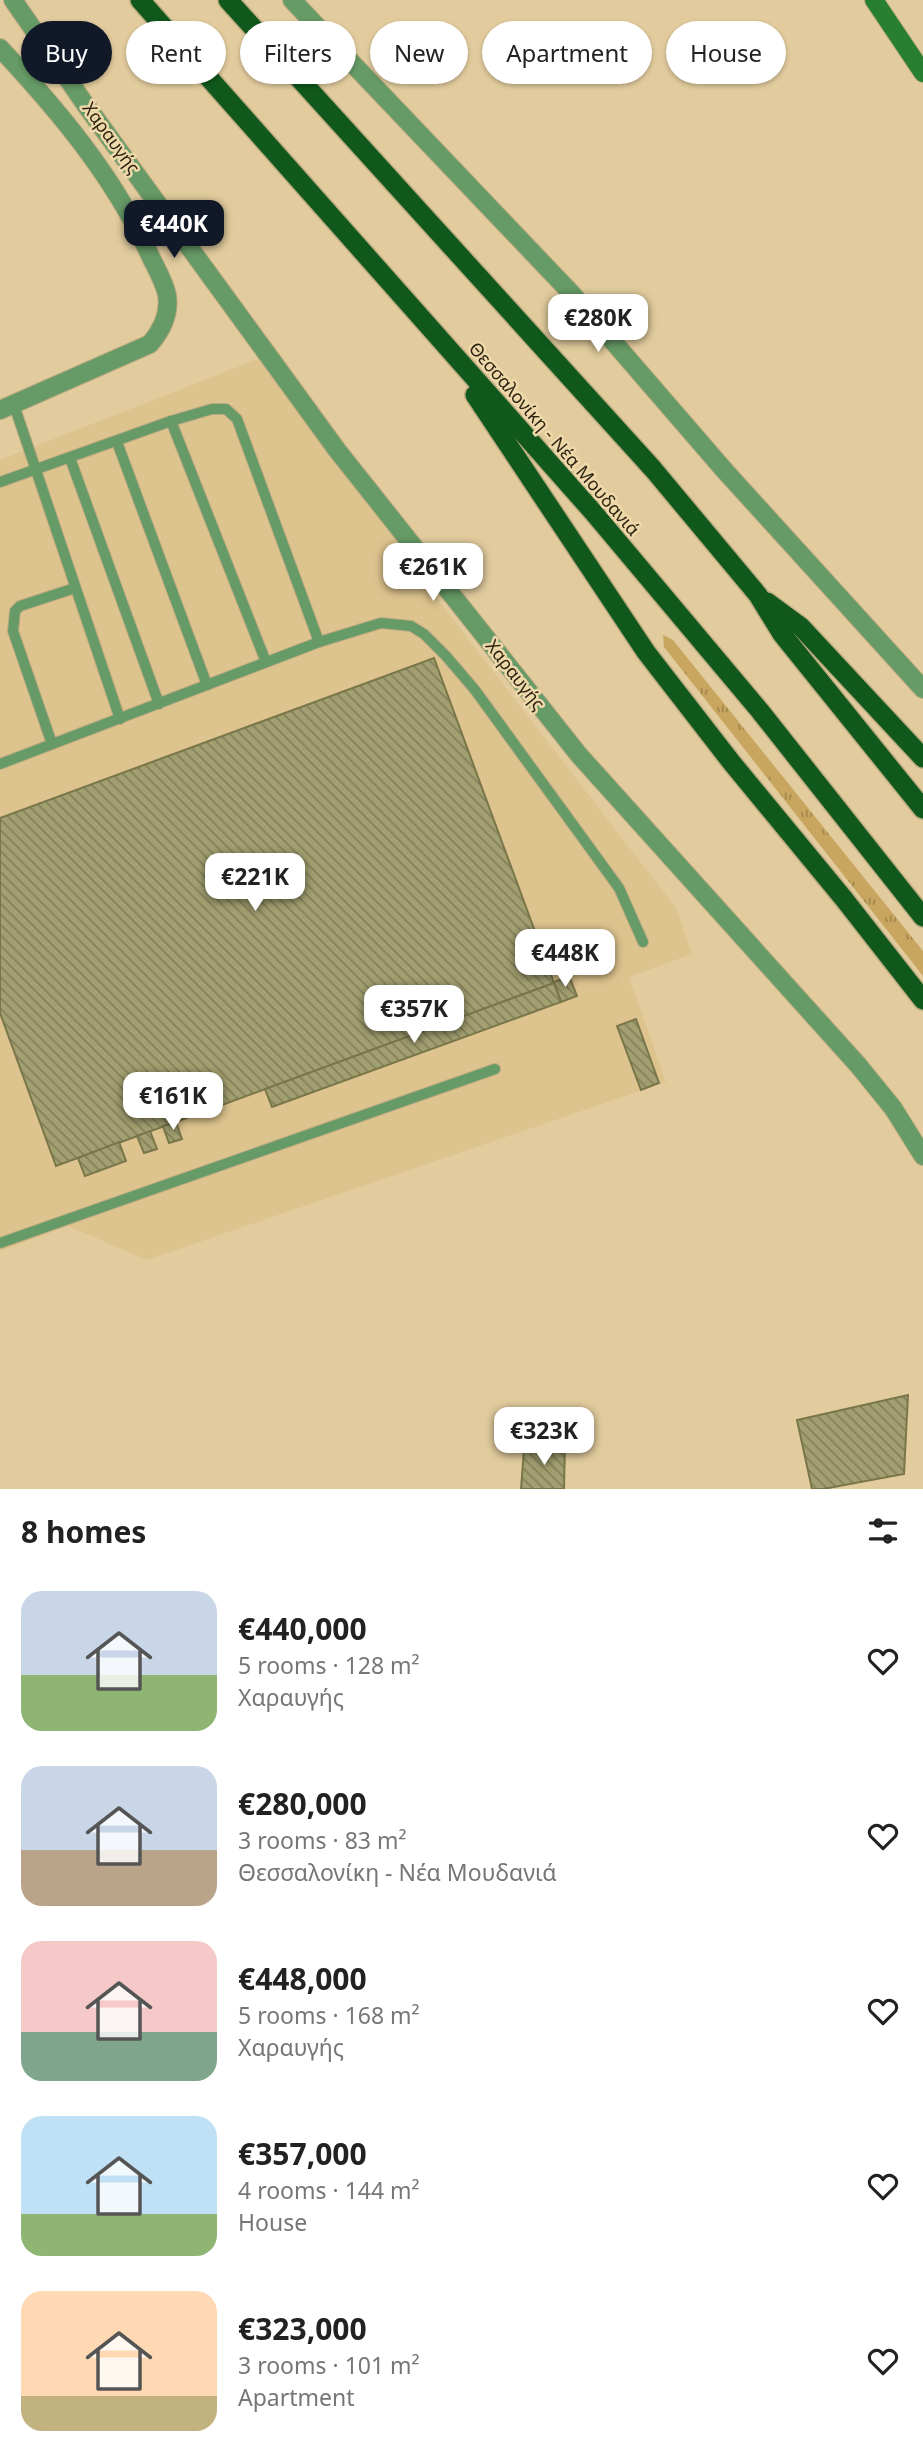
<!DOCTYPE html>
<meta charset="utf-8">
<style>
:root{--surface:#fff;--page:#f6f6f6;--text:#222;--muted:#767676;--accent:#111827}
body{margin:0;font-family:"Noto Sans",sans-serif;background:var(--page);color:var(--text);height:100vh;display:flex;flex-direction:column;font-size:26px;white-space:nowrap}
*{box-sizing:border-box;margin:0}
p{font-size:23px;color:var(--muted)}
.icon{flex:none;width:38px;height:38px;fill:none;stroke:currentColor;stroke-width:2;stroke-linecap:round;stroke-linejoin:round}
.map{position:relative;height:1489px;overflow:hidden}
.side{display:flex;flex-direction:column;background:var(--surface);flex:1}
.side>*{flex:none}
.banner{position:absolute;left:21px;top:21px;width:882px;height:63px;display:flex;gap:14px}
.price{position:absolute;translate:-50% -60px;padding:0 16px;border-radius:14px;background:#fff;color:#222;font-size:23px;line-height:46px;filter:drop-shadow(0 2px 4px #0008)}
.price::after{content:'';position:absolute;left:50%;top:42px;width:21px;height:16px;margin-left:-10px;background:inherit;clip-path:polygon(0 0,100% 0,50% 100%)}
.price.active{background:var(--accent);color:#fff}
ul{padding:0;list-style:none}
li{display:flex;align-items:center;gap:21px;height:175px;padding:0 21px}
li span{display:grid;place-items:center;flex:none;width:196px;height:140px;border-radius:21px;color:#555}
li>.icon{margin-inline-start:auto}
span .icon{width:84px;height:84px;fill:#fffc;stroke-width:1}
li b{font-size:30px}
h2{display:flex;justify-content:space-between;align-items:center;height:84px;padding:0 21px;font-size:30px}
.tag{padding:0 24px;border-radius:32px;background:var(--surface);box-shadow:0 2px 5px #0004;font-size:24px;line-height:63px}
.tag.active{background:var(--accent);color:#fff}
.map>svg:first-child{display:block}
.built{fill:#ddc38e}
.grass{fill:url(#grass-tufts)}
.building{fill:url(#building-back-hatch);stroke:#797649;stroke-width:2}
.lines{fill:none;stroke-linecap:round;stroke-linejoin:round}
.service-casing{stroke:#beab82;stroke-width:12}
.minor-casing{stroke:#beab82;stroke-width:20}
.secondary-casing{stroke:#beab82;stroke-width:20}
.trunk-casing{stroke:#beab82;stroke-width:22}
.service{stroke:#669a66;stroke-width:10}
.minor{stroke:#669a66;stroke-width:18}
.secondary{stroke:#277f2f;stroke-width:18}
.trunk{stroke:#10581b;stroke-width:19}
.labels{text-anchor:middle;stroke-width:5;stroke-linejoin:round;paint-order:stroke}
.street-label{font-size:18px;fill:#2e2513;stroke:#efd9ab}
</style>
<div class="map">
<svg width="923" height="1489" viewBox="0 0 923 1489">
<defs>
<pattern id="grass-tufts" width="24" height="20" patternUnits="userSpaceOnUse" patternTransform="scale(1.75)"><rect width="24" height="20" fill="#c8a65f"/><path d="M3 7l-1-3M5 7V3M7 7l1-3M15 17l-1-3M17 17v-4M19 17l1-3" fill="none" stroke="#a3874d"/></pattern>
<pattern id="building-back-hatch" width="6" height="6" patternUnits="userSpaceOnUse" patternTransform="scale(1.75)"><rect width="6" height="6" fill="#a29f70"/><path d="M-1 5l2 2M0 0l6 6M5-1l2 2" fill="none" stroke="#84815b"/></pattern>
</defs>
<rect width="100%" height="100%" fill="#e2cc9e"/>
<polygon class="built" points="268,355 432,592 676,908 692,954 629,977 666,1082 147,1260 68,1226 0,1251 0,460"/>
<polygon class="grass" points="663,635 673,640 923,951 923,976 664,647"/>
<g class="building">
<polygon points="434,658 554,983 56,1166 0,1013 0,818"/>
<polygon points="569,976 577,996 561,1002 554,982"/>
<polygon points="554,983 561,1002 272,1107 265,1089"/>
<polygon points="636,1019 659,1083 641,1090 617,1026"/>
<polygon points="176,1122 182,1139 169,1143 163,1126"/>
<polygon points="150,1131 157,1149 144,1153 137,1136"/>
<polygon points="119,1142 126,1161 85,1176 78,1158"/>
<polygon points="908,1395 904,1474 823,1489 812,1489 797,1420"/>
<polygon points="565,1442 564,1489 521,1489 524,1449"/>
</g>
<g class="lines">
<g class="service-casing">
<g id="service">
<polyline points="14,405 120,719"/>
<polyline points="171,421 266,662"/>
<polyline points="117,442 207,685"/>
<polyline points="70,458 159,704"/>
<polyline points="0,482 171,421 212,409 226,409 237,419 319,642"/>
<polyline points="52,744 13,631 15,611 20,606 75,588"/>
<polyline points="0,764 319,642 381,623 411,626 424,634 446,656 475,690 619,888 643,942"/>
<polyline points="0,1243 495,1069"/>
</g>
</g>
<g class="minor-casing">
<g id="minor">
<polyline points="13,0 85,104 337,450 579,755 858,1065 893,1108 923,1156"/>
<polyline points="292,0 572,294 725,471 923,689"/>
<path d="M0,48C57,109 112,174 148,251C154,265 164,280 167,295C170,314 162,330 150,344L0,410"/>
</g>
</g>
<g class="secondary-casing">
<polyline id="secondary" points="874,0 923,73"/>
</g>
<g class="trunk-casing">
<g id="trunk">
<polyline points="140,0 593,512 760,711 923,917"/>
<polyline points="228,0 653,469 758,595 782,634 923,809"/>
<polyline points="475,395 646,652 732,763 844,899 923,1000"/>
<polyline points="767,602 801,627 923,758"/>
</g>
</g>
<use href="#service" class="service"/>
<use href="#minor" class="minor"/>
<use href="#secondary" class="secondary"/>
<use href="#trunk" class="trunk"/>
</g>
<g class="labels">
<g class="street-label">
<text transform="translate(111 138) rotate(54)" y="6">Χαραυγής</text>
<text transform="translate(554 439) rotate(49)" y="6">Θεσσαλονίκη - Νέα Μουδανιά</text>
<text transform="translate(515 675) rotate(52)" y="6">Χαραυγής</text>
</g>
</g>
</svg>
<b class="price active" style="left:174px;top:260px">€440K</b>
<b class="price" style="left:598px;top:354px">€280K</b>
<b class="price" style="left:433px;top:603px">€261K</b>
<b class="price" style="left:255px;top:913px">€221K</b>
<b class="price" style="left:565px;top:989px">€448K</b>
<b class="price" style="left:414px;top:1045px">€357K</b>
<b class="price" style="left:173px;top:1132px">€161K</b>
<b class="price" style="left:544px;top:1467px">€323K</b>
<div class="banner">
<a class="tag active">Buy</a>
<a class="tag">Rent</a>
<a class="tag">Filters</a>
<a class="tag">New</a>
<a class="tag">Apartment</a>
<a class="tag">House</a>
</div>
</div>
<section class="side">
<h2>8 homes<svg class="icon" aria-label="filters" viewBox="0 0 24 24"><path d="M4 7h16M4 17h16"/><circle cx="9" cy="7" r="2"/><circle cx="15" cy="17" r="2"/></svg></h2>
<ul>
<li><span style="background:linear-gradient(#c9d6e8 60%,#8fb573 0)"><svg class="icon" aria-label="home" viewBox="0 0 24 24"><path d="M3 11l9-7 9 7M6 9v11h12V9"/></svg></span><div><b>€440,000</b><p>5 rooms · 128 m²</p><p>Χαραυγής</p></div><svg class="icon" aria-label="heart" viewBox="0 0 24 24"><path d="M12 20l-8-8c-3-5 5-10 8-4 3-6 11-1 8 4z"/></svg></li>
<li><span style="background:linear-gradient(#c9d6e8 60%,#b9a48a 0)"><svg class="icon" aria-label="home" viewBox="0 0 24 24"><path d="M3 11l9-7 9 7M6 9v11h12V9"/></svg></span><div><b>€280,000</b><p>3 rooms · 83 m²</p><p>Θεσσαλονίκη - Νέα Μουδανιά</p></div><svg class="icon" aria-label="heart" viewBox="0 0 24 24"><path d="M12 20l-8-8c-3-5 5-10 8-4 3-6 11-1 8 4z"/></svg></li>
<li><span style="background:linear-gradient(#f6c9c9 65%,#7fa58c 0)"><svg class="icon" aria-label="home" viewBox="0 0 24 24"><path d="M3 11l9-7 9 7M6 9v11h12V9"/></svg></span><div><b>€448,000</b><p>5 rooms · 168 m²</p><p>Χαραυγής</p></div><svg class="icon" aria-label="heart" viewBox="0 0 24 24"><path d="M12 20l-8-8c-3-5 5-10 8-4 3-6 11-1 8 4z"/></svg></li>
<li><span style="background:linear-gradient(#bfe0f5 70%,#8fb573 0)"><svg class="icon" aria-label="home" viewBox="0 0 24 24"><path d="M3 11l9-7 9 7M6 9v11h12V9"/></svg></span><div><b>€357,000</b><p>4 rooms · 144 m²</p><p>House</p></div><svg class="icon" aria-label="heart" viewBox="0 0 24 24"><path d="M12 20l-8-8c-3-5 5-10 8-4 3-6 11-1 8 4z"/></svg></li>
<li><span style="background:linear-gradient(#ffd9b3 75%,#c2b280 0)"><svg class="icon" aria-label="home" viewBox="0 0 24 24"><path d="M3 11l9-7 9 7M6 9v11h12V9"/></svg></span><div><b>€323,000</b><p>3 rooms · 101 m²</p><p>Apartment</p></div><svg class="icon" aria-label="heart" viewBox="0 0 24 24"><path d="M12 20l-8-8c-3-5 5-10 8-4 3-6 11-1 8 4z"/></svg></li>
</ul>
</section>
